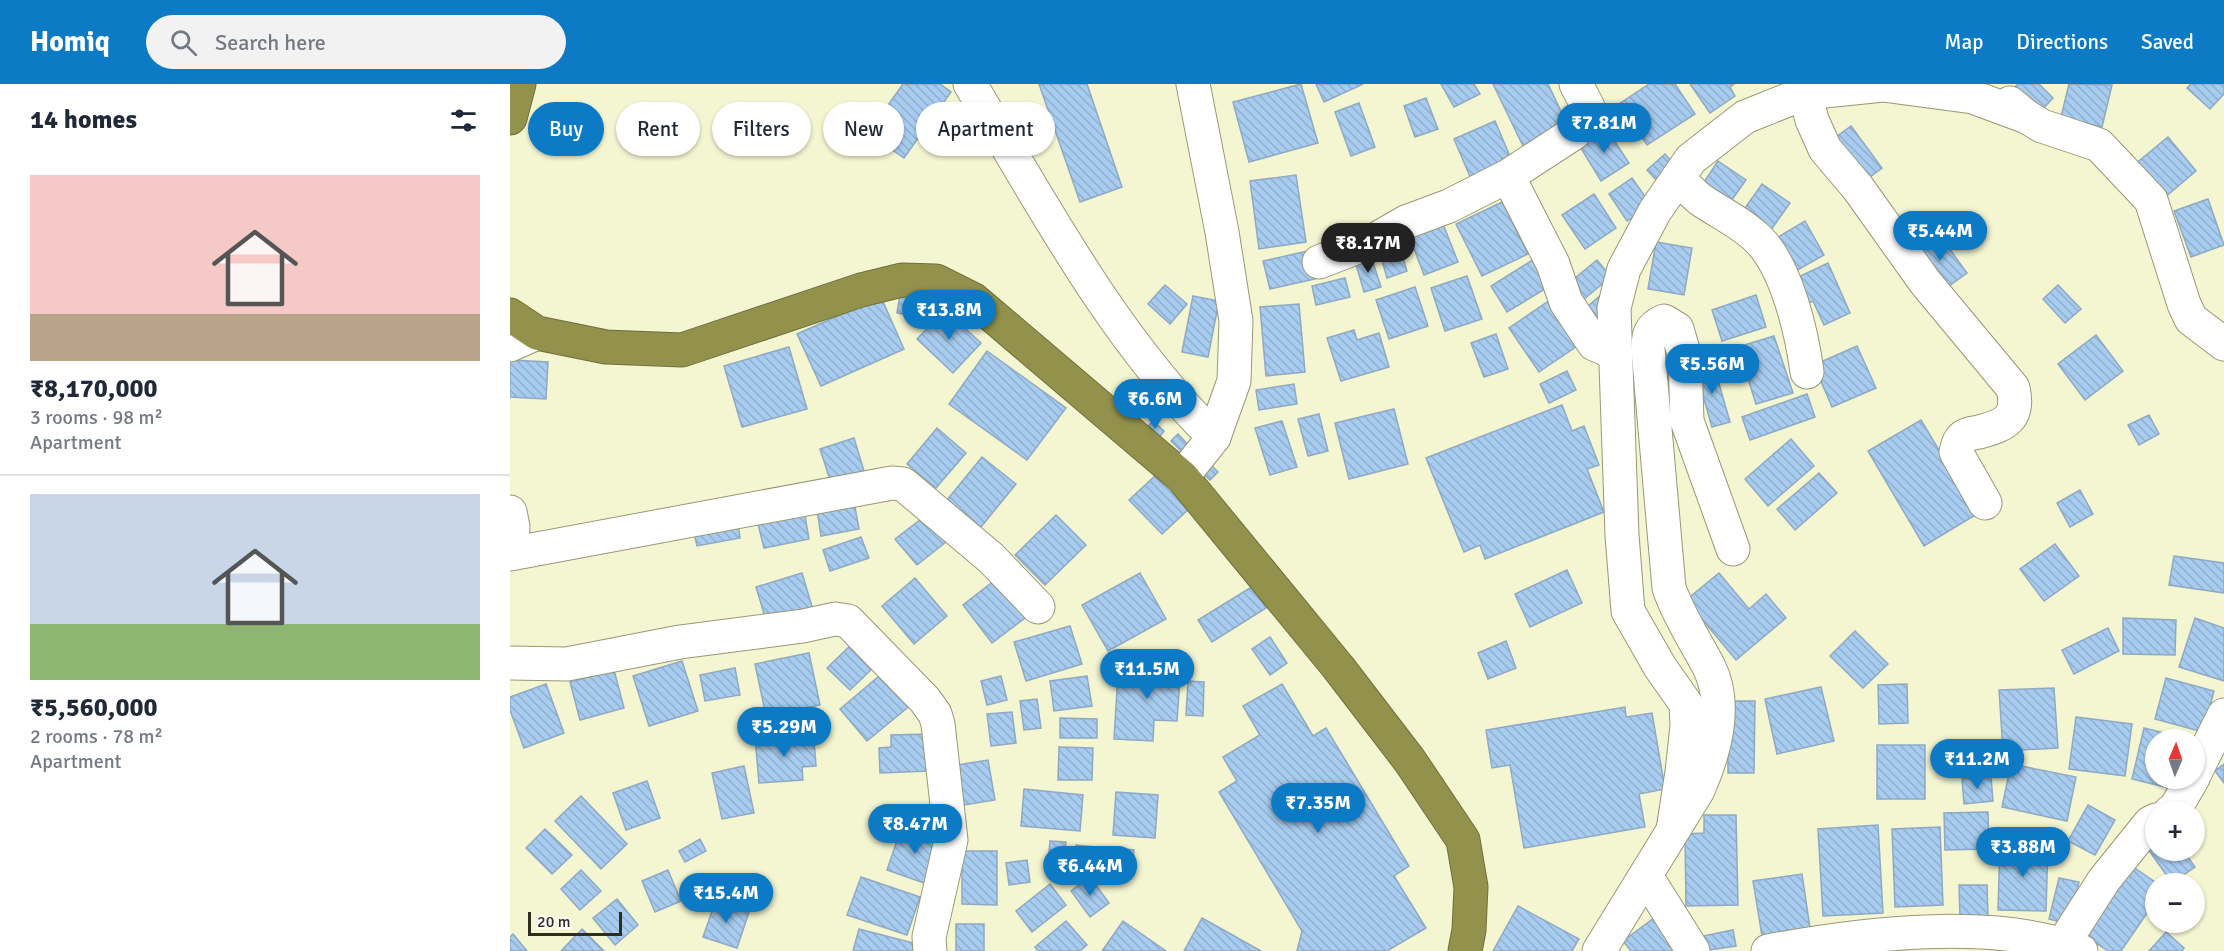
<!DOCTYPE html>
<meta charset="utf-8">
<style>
:root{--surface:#fff;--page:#f2f2f3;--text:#1f2937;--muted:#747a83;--line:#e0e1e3;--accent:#0c7ac4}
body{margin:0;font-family:Signika,sans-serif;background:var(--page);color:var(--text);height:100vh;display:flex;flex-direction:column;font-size:22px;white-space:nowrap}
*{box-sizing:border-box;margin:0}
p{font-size:20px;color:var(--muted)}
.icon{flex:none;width:33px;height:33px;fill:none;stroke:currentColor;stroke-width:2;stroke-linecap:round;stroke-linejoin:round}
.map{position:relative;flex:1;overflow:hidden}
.side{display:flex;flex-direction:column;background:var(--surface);width:510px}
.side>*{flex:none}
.hud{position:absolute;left:18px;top:18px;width:570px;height:54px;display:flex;gap:12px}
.needle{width:39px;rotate:2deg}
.tools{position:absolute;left:1635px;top:645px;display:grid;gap:12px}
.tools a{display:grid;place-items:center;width:60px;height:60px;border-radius:50%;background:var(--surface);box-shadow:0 2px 4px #0004;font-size:30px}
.scale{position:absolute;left:18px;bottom:15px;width:94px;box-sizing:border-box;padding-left:6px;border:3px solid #2d2e20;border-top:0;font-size:16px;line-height:21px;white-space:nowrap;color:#2d2e20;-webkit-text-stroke:4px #fff;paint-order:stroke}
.price{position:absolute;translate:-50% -51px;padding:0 14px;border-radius:21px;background:var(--accent);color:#fff;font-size:20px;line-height:39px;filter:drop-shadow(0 2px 3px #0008)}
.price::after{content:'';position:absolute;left:50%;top:36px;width:18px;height:14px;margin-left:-9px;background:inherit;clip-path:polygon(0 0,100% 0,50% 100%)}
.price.current{background:#222;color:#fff}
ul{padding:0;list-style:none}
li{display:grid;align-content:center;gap:12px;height:318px;padding:0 30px}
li+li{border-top:2px solid var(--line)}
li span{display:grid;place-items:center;height:186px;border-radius:0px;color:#555}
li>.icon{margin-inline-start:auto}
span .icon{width:108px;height:108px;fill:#fffc;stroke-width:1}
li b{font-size:26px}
h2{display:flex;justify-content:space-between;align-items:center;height:72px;padding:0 30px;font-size:26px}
.chip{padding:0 21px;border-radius:27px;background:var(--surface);box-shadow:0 2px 4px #0004;font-size:21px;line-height:54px}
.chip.current{background:var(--accent);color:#fff}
header{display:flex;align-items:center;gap:36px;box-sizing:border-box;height:84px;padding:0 30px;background:var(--accent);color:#fff}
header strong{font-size:28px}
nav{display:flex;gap:33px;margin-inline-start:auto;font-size:21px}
.search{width:420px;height:54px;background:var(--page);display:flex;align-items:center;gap:15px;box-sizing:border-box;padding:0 21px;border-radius:33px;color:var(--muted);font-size:22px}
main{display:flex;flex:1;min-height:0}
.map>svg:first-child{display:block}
.building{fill:url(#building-back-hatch);stroke:#8fa9c2;stroke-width:1.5}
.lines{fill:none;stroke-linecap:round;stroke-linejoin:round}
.minor-casing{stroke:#989877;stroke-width:35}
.highway-casing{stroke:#6f6f3d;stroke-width:35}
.minor{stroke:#fff;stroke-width:33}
.highway{stroke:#93924c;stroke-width:33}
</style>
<header>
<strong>Homiq</strong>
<div class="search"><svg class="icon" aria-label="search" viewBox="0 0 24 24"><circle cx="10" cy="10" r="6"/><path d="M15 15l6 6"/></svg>Search here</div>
<nav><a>Map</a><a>Directions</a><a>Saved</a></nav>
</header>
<main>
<section class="side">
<h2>14 homes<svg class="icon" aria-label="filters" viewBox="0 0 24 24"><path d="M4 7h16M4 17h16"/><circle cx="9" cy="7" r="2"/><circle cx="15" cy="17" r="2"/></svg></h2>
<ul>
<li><span style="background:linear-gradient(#f6c9c9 75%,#b9a48a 0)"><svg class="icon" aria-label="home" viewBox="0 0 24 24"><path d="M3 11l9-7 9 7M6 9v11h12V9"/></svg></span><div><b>₹8,170,000</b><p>3 rooms · 98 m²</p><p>Apartment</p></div></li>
<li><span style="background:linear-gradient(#c9d6e8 70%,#8fb573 0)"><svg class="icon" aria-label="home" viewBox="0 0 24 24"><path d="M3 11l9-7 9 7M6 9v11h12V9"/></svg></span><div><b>₹5,560,000</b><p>2 rooms · 78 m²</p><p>Apartment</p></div></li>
</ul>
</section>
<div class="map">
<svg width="1714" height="867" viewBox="0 0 1714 867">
<defs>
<pattern id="building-back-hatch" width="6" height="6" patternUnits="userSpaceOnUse" patternTransform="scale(1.5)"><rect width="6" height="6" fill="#a7ccef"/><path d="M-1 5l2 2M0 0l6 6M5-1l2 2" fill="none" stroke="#90b0cd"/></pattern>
</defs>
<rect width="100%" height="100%" fill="#f4f5d1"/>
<g class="building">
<polygon points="393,0 430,0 441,8 394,74 358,49"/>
<polygon points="529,0 577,0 612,103 570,118"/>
<polygon points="791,0 808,59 739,78 723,18"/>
<polygon points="806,0 853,0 814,18"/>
<polygon points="931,0 964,0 970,10 944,23"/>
<polygon points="983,0 1038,0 1057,40 1013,62"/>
<polygon points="1139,0 1165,0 1185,30 1137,61 1109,20"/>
<polygon points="1180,0 1224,0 1220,3 1225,12 1200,29"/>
<polygon points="1508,0 1529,0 1543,14 1529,29 1504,4"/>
<polygon points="1559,0 1602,1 1592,43 1551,33"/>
<polygon points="1681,0 1714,0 1714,10 1700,25 1677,4"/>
<polygon points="916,14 928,45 905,53 894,22"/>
<polygon points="849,19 865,63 841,72 825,28"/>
<polygon points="985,37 1002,77 961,95 944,55"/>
<polygon points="1341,42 1372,84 1353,98 1322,56"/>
<polygon points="1096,44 1119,79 1091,97 1069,61"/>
<polygon points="1658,53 1686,87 1653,115 1625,80"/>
<polygon points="1155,70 1167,84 1149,99 1137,86"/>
<polygon points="1208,77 1236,96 1219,120 1192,101"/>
<polygon points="786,91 796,158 749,165 740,97"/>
<polygon points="1122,94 1141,121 1117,137 1099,110"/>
<polygon points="1252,100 1280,119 1258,150 1230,131"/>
<polygon points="1084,110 1106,144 1075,165 1052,131"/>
<polygon points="1698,115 1714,161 1681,173 1664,127"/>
<polygon points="992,118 1018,170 972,192 946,140"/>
<polygon points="931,135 948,178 914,191 898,149"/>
<polygon points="1295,137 1314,171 1284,188 1265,155"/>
<polygon points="1428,149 1457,189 1432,207 1402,167"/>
<polygon points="1146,158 1182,164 1174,211 1138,205"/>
<polygon points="889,160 897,187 877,194 869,166"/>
<polygon points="798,167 805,195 760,205 753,177"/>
<polygon points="861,172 871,203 854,208 845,177"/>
<polygon points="1024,175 1040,202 997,228 981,202"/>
<polygon points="1087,176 1101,193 1074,215 1060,198"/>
<polygon points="1318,179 1340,229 1314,241 1303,217 1295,221 1284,195"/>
<polygon points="957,192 972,235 935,247 921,204"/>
<polygon points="835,194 840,213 806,221 802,202"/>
<polygon points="655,201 677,220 660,240 638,220"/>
<polygon points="1548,201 1571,225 1555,239 1533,215"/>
<polygon points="905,203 918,242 879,255 866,216"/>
<polygon points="1092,210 1101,220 1087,232 1078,222"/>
<polygon points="390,211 424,217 420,236 387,229"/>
<polygon points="1246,211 1256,243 1212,257 1202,226"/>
<polygon points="683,212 709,217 698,273 672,268"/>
<polygon points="371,213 394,265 311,302 287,250"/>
<polygon points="1043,214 1073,258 1029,288 999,244"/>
<polygon points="789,220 795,288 756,292 750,223"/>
<polygon points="435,226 471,259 443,289 407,255"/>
<polygon points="844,246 847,256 869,249 879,283 831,297 817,254"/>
<polygon points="986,250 998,285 974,293 961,259"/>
<polygon points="1586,251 1613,287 1575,316 1548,280"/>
<polygon points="1264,252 1283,309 1246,320 1228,263"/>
<polygon points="1347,262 1366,304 1322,323 1304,281"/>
<polygon points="279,263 297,325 232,343 214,282"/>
<polygon points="477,267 556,324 517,376 439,320"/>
<polygon points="0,276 38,278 36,315 0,313"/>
<polygon points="1203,279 1220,338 1202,343 1185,284"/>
<polygon points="1057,287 1066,306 1039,319 1030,300"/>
<polygon points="784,300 787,320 749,326 746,306"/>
<polygon points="1297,310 1305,333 1240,356 1232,333"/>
<polygon points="1052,321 1062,347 1074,342 1089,381 1077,385 1094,428 975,475 970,461 954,468 916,374"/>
<polygon points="884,325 898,380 839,395 825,339"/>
<polygon points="809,330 818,367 798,372 788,335"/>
<polygon points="1639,331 1649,350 1629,361 1618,341"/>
<polygon points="1411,336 1467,430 1414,462 1358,367"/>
<polygon points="643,337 654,347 648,355 636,345"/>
<polygon points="772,337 787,383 760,391 745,344"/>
<polygon points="427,344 456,369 426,404 397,380"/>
<polygon points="668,350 682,365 676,372 661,357"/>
<polygon points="344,354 354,387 321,399 310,365"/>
<polygon points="1281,355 1304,382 1258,422 1235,395"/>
<polygon points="472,373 506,400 471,443 437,416"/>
<polygon points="696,376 708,388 700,396 688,385"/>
<polygon points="648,389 680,424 652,450 619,416"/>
<polygon points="1309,389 1327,409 1285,446 1267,425"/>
<polygon points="1570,406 1583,430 1560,443 1547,419"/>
<polygon points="344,418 349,445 311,452 307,425"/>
<polygon points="294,426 299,455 254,464 247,436"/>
<polygon points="546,431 576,461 535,501 505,471"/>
<polygon points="415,432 436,458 407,481 385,455"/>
<polygon points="228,441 230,454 187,462 184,449"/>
<polygon points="351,453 359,474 320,487 313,466"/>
<polygon points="1545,460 1569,492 1534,517 1510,485"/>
<polygon points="1664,472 1714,479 1714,509 1659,501"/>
<polygon points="1057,486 1072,519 1020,543 1005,510"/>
<polygon points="292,489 304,529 258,543 246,503"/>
<polygon points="630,489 656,535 598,567 572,521"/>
<polygon points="1209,489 1239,525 1256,510 1276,534 1226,576 1176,516"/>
<polygon points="405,494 437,532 404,560 372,522"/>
<polygon points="485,496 515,534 482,559 453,521"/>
<polygon points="743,502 756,524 702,558 688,536"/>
<polygon points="1613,534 1666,536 1665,571 1613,570"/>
<polygon points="1685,534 1714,544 1714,597 1669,583"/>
<polygon points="560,542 572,580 516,597 504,558"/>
<polygon points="1598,544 1609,567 1564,590 1552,566"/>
<polygon points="1345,547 1378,580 1353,604 1320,572"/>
<polygon points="760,553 777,579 760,591 742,565"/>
<polygon points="996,557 1006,584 978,595 968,569"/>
<polygon points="342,560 365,582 340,606 317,584"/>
<polygon points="299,569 310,621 256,632 245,580"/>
<polygon points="172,577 188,627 139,642 123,592"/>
<polygon points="631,578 671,580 667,637 644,636 643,657 604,655 608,590 630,591"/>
<polygon points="225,584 230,611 195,617 190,591"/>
<polygon points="104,586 114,624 70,636 60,598"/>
<polygon points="375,587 402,620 357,657 330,625"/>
<polygon points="491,592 497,616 477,621 471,597"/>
<polygon points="577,592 582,622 544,627 540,597"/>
<polygon points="1656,594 1704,607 1693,648 1645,635"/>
<polygon points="678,597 694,598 693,632 676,631"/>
<polygon points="36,600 54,649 14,664 0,626 0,613"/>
<polygon points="772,600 803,652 816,644 899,782 884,792 916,844 877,867 787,867 792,847 709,708 727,697 713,673 750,651 733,622"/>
<polygon points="1397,600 1398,639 1369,640 1368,601"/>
<polygon points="1311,603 1324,657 1267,670 1255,615"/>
<polygon points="1544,604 1548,664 1493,667 1489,606"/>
<polygon points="527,615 531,644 514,646 510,617"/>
<polygon points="1218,617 1245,617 1244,689 1218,689"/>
<polygon points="1115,623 1116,633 1142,629 1155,705 1129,710 1135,743 1014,764 1000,681 982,684 976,646"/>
<polygon points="502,628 506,659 481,662 477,630"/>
<polygon points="1566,633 1622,640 1615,692 1559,685"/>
<polygon points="550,634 587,635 587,654 550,654"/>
<polygon points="1634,644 1675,654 1646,656 1646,694 1665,694 1663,705 1622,695"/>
<polygon points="290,650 290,657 304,656 306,682 292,683 293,696 249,699 245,653"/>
<polygon points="418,650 420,687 370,689 369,664 381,663 381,651"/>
<rect x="1367" y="661" width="48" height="54"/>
<polygon points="549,663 583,664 582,696 548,696"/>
<polygon points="478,676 485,716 454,721 447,681"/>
<polygon points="1501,680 1566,693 1557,737 1492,723"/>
<polygon points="1714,680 1714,699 1705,687"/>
<polygon points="234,682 244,729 212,735 202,689"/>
<polygon points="1481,693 1483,717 1454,720 1452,695"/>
<polygon points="137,697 150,734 116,746 103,709"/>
<polygon points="514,705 573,711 570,747 511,742"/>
<polygon points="606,708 648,711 645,754 603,751"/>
<polygon points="71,712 117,760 91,785 45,737"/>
<polygon points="1578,721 1605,736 1585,771 1558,757"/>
<polygon points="1478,728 1479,765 1435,766 1434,729"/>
<polygon points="1194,731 1226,731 1228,821 1176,822 1175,750 1194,749"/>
<polygon points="1368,741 1373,829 1313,832 1308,745"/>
<polygon points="392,742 433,756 417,800 377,786"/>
<polygon points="1430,743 1433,821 1385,823 1382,745"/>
<polygon points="35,745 62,771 42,790 16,764"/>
<polygon points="190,755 196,767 175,778 169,767"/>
<polygon points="540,757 556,758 552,791 537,789"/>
<polygon points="1490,760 1538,761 1536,827 1488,826"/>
<polygon points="566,761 584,763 581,789 563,787"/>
<polygon points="1646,761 1646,766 1673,766 1685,783 1662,799 1638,765"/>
<polygon points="605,764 624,766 621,795 601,793"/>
<polygon points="452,767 487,767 487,821 452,820"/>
<polygon points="517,776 520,798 499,801 496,779"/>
<polygon points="1622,782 1648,800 1646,800 1646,816 1611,867 1598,867 1574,851"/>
<polygon points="71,786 91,807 70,826 51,805"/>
<polygon points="158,786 171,817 145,828 132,797"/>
<polygon points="1292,790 1300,844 1252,852 1243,797"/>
<polygon points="351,793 410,813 397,851 337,831"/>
<polygon points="580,793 599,819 580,833 561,807"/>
<polygon points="1549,794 1569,798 1559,840 1539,835"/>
<polygon points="540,800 556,821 522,848 506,827"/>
<polygon points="1449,801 1477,801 1478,833 1450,834"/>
<polygon points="107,815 128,841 105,861 83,834"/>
<polygon points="206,816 239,828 227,864 193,853"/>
<polygon points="1008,822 1069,855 1062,867 983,867"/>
<polygon points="692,834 751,867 674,867"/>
<polygon points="1144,834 1169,867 1121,867 1113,857"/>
<polygon points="556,837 577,861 570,867 528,867 525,863"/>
<polygon points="613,837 656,867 592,867"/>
<rect x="446" y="840" width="28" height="27"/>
<polygon points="72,845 94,867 51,867"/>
<polygon points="349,845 407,860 405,867 343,867"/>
<polygon points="1223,846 1226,862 1192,867 1188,853"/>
<polygon points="1656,848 1674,864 1672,867 1639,867"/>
<polygon points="3,850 17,867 0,867 0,853"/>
</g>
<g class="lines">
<g class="minor-casing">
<g id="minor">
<path d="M460,0C533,121 603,254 704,353"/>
<path d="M1295,9L1302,36L1315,65L1348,104L1415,198L1503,304C1510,334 1496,341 1469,348C1463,349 1455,350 1451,355C1448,358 1447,364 1446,368L1475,419"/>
<polyline points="1500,19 1517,33 1532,42 1589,61 1641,116 1674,220 1681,235 1714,260"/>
<polyline points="998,92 1043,180 1056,218 1084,260 1105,269"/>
<path d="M1168,94C1175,101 1183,110 1191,116C1210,129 1232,139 1248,155C1277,183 1292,250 1297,288"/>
<polyline points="809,178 863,157 896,138 939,122 998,92 1064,49 1077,33 1078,23 1066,0"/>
<polyline points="0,261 27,249"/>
<polyline points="672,393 704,353 724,297 726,237 712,148 683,0"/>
<polyline points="0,428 3,443 1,469"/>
<polyline points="0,470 382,399 393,400 481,474 528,523"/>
<polyline points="0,579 57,580 170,558 293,542 325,535 338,537 415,616 425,630 428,640 441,756 419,853 420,867"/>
<polyline points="1684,691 1714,631"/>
<polyline points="1660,728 1665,725 1683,694"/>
<polyline points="1163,746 1172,688 1177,642 1176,620 1150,583 1118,527 1112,451 1104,224 1114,185 1145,127 1181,75 1235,33 1295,9 1373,1 1463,13 1517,33"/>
<polyline points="1136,792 1183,867"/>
<polyline points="1553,860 1594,796 1640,739 1646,736"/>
<path d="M1089,867L1188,706C1204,670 1218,621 1199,583C1185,556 1169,533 1159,504L1138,265C1138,251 1140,243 1154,237L1167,245L1175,273L1177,337L1223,465"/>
<path d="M1258,867C1348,850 1484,833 1571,867"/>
</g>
</g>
<g class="highway-casing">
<g id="highway">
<polyline points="0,34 9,0"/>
<polyline points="0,231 27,249 96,263 172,266 351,206 392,196 426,197 464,216 672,393 828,583 900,677 953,756 961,803 959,846 955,867"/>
</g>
</g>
<use href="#minor" class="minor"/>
<use href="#highway" class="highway"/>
</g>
</svg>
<div class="tools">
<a><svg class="needle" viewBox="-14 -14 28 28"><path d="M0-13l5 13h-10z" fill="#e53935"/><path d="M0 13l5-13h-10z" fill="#747a83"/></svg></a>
<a>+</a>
<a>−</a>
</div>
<div class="scale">20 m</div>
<b class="price" style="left:1094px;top:70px">₹7.81M</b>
<b class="price" style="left:1430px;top:178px">₹5.44M</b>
<b class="price current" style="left:858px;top:190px">₹8.17M</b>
<b class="price" style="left:439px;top:257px">₹13.8M</b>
<b class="price" style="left:1202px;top:311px">₹5.56M</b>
<b class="price" style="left:645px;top:346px">₹6.6M</b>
<b class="price" style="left:637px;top:616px">₹11.5M</b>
<b class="price" style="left:274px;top:674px">₹5.29M</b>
<b class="price" style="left:1467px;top:706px">₹11.2M</b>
<b class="price" style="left:808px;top:750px">₹7.35M</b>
<b class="price" style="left:405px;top:771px">₹8.47M</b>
<b class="price" style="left:1513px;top:794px">₹3.88M</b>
<b class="price" style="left:580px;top:813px">₹6.44M</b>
<b class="price" style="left:216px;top:840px">₹15.4M</b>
<div class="hud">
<a class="chip current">Buy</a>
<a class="chip">Rent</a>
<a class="chip">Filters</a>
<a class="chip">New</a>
<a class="chip">Apartment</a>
</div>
</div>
</main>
